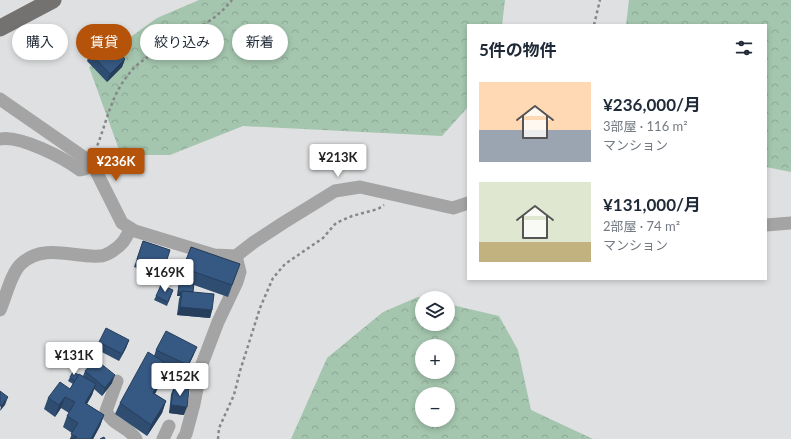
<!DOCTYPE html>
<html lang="ja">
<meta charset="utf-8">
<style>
:root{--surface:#fff;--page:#f6f6f7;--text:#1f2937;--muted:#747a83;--accent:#b45309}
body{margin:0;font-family:Lato,"Noto Sans JP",sans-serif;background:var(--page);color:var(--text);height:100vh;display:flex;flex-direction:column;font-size:15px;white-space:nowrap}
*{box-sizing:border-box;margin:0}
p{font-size:13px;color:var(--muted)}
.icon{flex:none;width:22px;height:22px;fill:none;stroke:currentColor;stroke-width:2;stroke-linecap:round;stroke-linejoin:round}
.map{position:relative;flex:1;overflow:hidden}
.sheet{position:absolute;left:467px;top:24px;width:300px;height:256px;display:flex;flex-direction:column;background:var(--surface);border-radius:0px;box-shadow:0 2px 6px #0003}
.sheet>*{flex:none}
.top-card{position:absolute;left:12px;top:24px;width:380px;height:36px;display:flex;gap:8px}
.tools{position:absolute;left:415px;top:291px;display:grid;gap:8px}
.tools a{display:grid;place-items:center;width:40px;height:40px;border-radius:50%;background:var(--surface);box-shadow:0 2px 6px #0003;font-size:20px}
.price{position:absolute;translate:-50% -34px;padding:0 9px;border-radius:4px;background:#fff;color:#222;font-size:13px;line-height:26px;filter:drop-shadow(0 1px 2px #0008)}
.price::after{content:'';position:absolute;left:50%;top:24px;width:12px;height:9px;margin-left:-6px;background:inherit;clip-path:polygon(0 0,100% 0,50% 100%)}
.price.on{background:var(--accent);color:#fff}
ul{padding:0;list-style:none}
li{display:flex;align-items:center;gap:12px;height:100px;padding:0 12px}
li span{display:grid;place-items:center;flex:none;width:112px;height:80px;border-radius:0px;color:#555}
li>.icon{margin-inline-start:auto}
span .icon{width:48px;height:48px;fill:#fffc;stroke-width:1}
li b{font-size:17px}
h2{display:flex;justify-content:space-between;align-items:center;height:48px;padding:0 12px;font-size:17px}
.chip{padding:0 14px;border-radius:18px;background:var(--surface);box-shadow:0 2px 6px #0003;font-size:14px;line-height:36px}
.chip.on{background:var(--accent);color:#fff}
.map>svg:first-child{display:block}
.forest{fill:url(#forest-crowns);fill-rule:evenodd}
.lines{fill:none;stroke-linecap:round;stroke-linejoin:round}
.path{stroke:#868788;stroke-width:2.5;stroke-dasharray:3 3;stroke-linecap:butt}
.minor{stroke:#a5a4a4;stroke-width:13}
.major{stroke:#737271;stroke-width:17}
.wall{fill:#2e4d71}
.shaded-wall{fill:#263e5c}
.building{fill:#365983;stroke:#263e5c}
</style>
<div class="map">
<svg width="791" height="439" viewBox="0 0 791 439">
<defs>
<pattern id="forest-crowns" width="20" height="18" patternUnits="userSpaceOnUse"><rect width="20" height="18" fill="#a4c5ae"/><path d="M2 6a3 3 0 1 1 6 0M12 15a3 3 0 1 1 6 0" fill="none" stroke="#8da995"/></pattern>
</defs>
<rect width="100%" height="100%" fill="#dfe0e1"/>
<g class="forest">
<polygon points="199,0 505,0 502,25 468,25 468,107 442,136 243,126 170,155 121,155 89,67 157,18"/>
<polygon points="629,0 791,0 791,172 766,167 766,25 626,25"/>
<path d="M418,297L422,298V324H448V304L499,316L518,350L531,410L593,439H291L327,358L383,312ZM422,346H448V372H422ZM422,394H448V420H422Z"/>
</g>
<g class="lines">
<g class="path">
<polyline points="594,25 600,0"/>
<path d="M95,151C106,126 110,97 128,75C136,64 147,57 159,50C184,36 214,23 232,0"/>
<polyline points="218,439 219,428 234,395 240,371 260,308 273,278 285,264 323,238 336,223 352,216 378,209 384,205"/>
</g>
<g class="minor">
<polyline points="0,99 85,158 94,167 122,223 135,231 214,255 236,256 254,242 283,223 335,191 360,187 453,208 468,203"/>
<path d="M0,139C20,135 64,158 80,170L85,169L89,162"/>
<polyline points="766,225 791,223"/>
<path d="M0,310C6,297 11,272 22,263C45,243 73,258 100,256C107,256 118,248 123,242C126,238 128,233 131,229"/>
<path d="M117,381L106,411C113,426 128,426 136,439"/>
<polyline points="163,439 169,426"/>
<polyline points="183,439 186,434 194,404 202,364 218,322 237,282 240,272 236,256"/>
</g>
<polyline class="major" points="0,28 53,0"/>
</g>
<g class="wall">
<polygon points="90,53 125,59 122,67 107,82 87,61"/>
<polygon points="143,241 170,250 161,276 134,267"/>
<polygon points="191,247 240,264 228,297 194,285 193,292 212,310 210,318 177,315 179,299 180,296 177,296 179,283 180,280 179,279"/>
<polygon points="173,290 167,306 154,300 156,296"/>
<polygon points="129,340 126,348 119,361 96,349 99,342"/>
<polygon points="156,350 194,354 185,373 164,363 159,375 158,388 155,394 166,401 162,413 147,436 115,414 120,403 154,356"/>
<polygon points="85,371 112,383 102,396 94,389 92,395 87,404 104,415 100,426 93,439 70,439 72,433 63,427 67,416 69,413 61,408 55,417 44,409 48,398 70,389 73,384 68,381 70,377 79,375 83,376"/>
<polygon points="174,387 184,415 169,413 171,394"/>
</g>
<g class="shaded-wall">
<polygon points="125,59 122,67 107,82 110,74"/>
<polygon points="178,292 181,292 180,296 177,296"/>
<polygon points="180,307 212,310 210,318 177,315"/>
<polygon points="129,340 126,348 119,361 122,354"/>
<polygon points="197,347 194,354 185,373 188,365"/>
<polygon points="164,362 160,373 153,385 157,374"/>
<polygon points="115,375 112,383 102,396 105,388"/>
<polygon points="162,377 158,388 149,404 153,393"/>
<polygon points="96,384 92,395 81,414 85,403"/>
<polygon points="8,397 5,405 0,411 1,406"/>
<polygon points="65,397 61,408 55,417 59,405"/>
<polygon points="166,401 162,413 147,436 151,425"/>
<polygon points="171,405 187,407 184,415 169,413"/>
<polygon points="104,415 100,426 93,439 91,439"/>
</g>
<g class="building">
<polygon points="105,39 125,59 110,74 90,53"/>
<polygon points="143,241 170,250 164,269 137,259"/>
<polygon points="191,247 240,264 232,285 183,268"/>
<polygon points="180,279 194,282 193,292 182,291 181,292 178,292"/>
<polygon points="161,285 173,290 168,302 156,296"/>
<polygon points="182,291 214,294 212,310 180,307"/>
<polygon points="106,328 129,340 122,354 99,342"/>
<polygon points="166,331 197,347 188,365 156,350"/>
<polygon points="148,352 164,362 157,374 162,377 153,393 166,401 151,425 120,403"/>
<polygon points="95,359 115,375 105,388 85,371"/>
<polygon points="73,372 79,375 75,381 70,377"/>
<polygon points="79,374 96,384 85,403 104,415 91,439 70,439 77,437 71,434 78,423 67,416 75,402 65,397 59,405 48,398 60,382 70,389"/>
<polygon points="174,387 189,389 187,407 171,405"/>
<polygon points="0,391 8,397 1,406 0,406"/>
<polygon points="104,437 105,439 100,439"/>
</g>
</svg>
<div class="tools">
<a><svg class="icon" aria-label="layers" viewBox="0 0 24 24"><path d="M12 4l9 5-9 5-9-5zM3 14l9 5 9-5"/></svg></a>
<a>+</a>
<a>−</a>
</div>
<b class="price" style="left:338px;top:178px">¥213K</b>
<b class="price on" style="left:116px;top:182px">¥236K</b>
<b class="price" style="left:165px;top:293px">¥169K</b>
<b class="price" style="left:74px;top:376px">¥131K</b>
<b class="price" style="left:180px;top:397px">¥152K</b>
<div class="top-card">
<a class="chip">購入</a>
<a class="chip on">賃貸</a>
<a class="chip">絞り込み</a>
<a class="chip">新着</a>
</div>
<section class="sheet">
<h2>5件の物件<svg class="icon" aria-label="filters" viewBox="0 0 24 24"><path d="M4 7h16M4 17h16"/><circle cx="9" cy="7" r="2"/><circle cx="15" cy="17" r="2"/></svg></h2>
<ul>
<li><span style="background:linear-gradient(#ffd9b3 60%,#9aa5b1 0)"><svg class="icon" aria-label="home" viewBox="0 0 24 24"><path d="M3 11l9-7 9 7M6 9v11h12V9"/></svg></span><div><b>¥236,000/月</b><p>3部屋 · 116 m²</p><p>マンション</p></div></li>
<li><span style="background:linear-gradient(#dfe7d0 75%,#c2b280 0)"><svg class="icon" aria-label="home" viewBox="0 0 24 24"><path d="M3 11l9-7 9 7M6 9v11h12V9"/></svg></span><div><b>¥131,000/月</b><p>2部屋 · 74 m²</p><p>マンション</p></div></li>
</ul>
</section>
</div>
